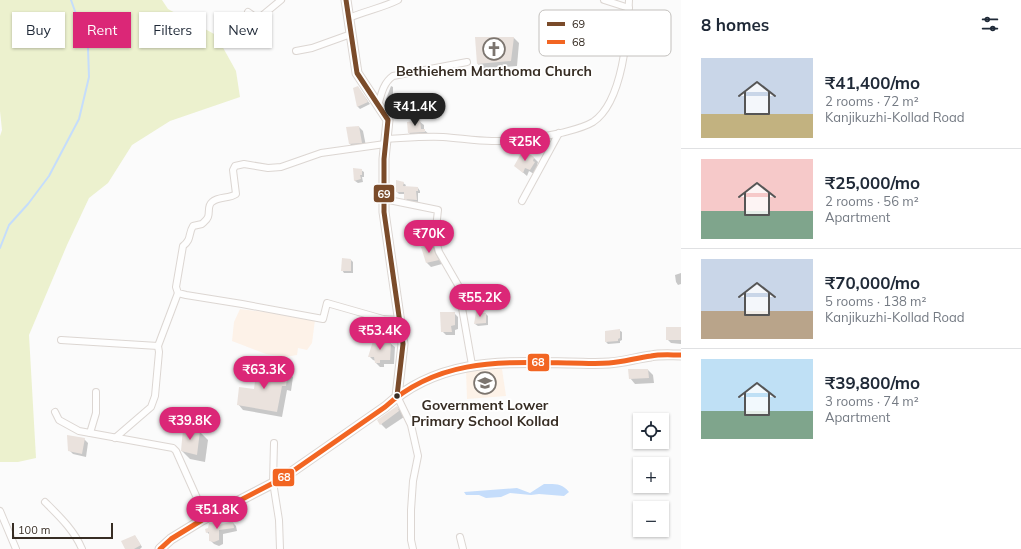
<!DOCTYPE html>
<meta charset="utf-8">
<style>
:root{--surface:#fff;--page:#f2f2f3;--text:#1f2937;--muted:#747a83;--line:#e0e1e3;--accent:#db2777}
body{margin:0;font-family:Mulish,sans-serif;background:var(--page);color:var(--text);height:100vh;display:flex;flex-direction:column;font-size:15px;white-space:nowrap}
*{box-sizing:border-box;margin:0}
p{font-size:13px;color:var(--muted)}
.icon{flex:none;width:22px;height:22px;fill:none;stroke:currentColor;stroke-width:2;stroke-linecap:round;stroke-linejoin:round}
.map{position:relative;flex:1;overflow:hidden}
.panel{display:flex;flex-direction:column;background:var(--surface);width:340px}
.panel>*{flex:none}
.top-card{position:absolute;left:12px;top:12px;width:380px;height:36px;display:flex;gap:8px}
.buttons{position:absolute;left:633px;top:413px;display:grid;gap:8px}
.buttons a{display:grid;place-items:center;width:36px;height:36px;border-radius:0px;background:var(--surface);box-shadow:0 1px 3px #0004;font-size:20px}
.scale{position:absolute;left:12px;bottom:10px;width:101px;box-sizing:border-box;padding-left:4px;border:2px solid #372d24;border-top:0;font-size:11px;line-height:14px;white-space:nowrap;color:#372d24;-webkit-text-stroke:3px #fff;paint-order:stroke}
.price{position:absolute;translate:-50% -34px;padding:0 9px;border-radius:14px;background:var(--accent);color:#fff;font-size:13px;line-height:26px;filter:drop-shadow(0 1px 2px #0008)}
.price::after{content:'';position:absolute;left:50%;top:24px;width:12px;height:9px;margin-left:-6px;background:inherit;clip-path:polygon(0 0,100% 0,50% 100%)}
.price.on{background:#222;color:#fff}
ul{padding:0;list-style:none}
li{display:flex;align-items:center;gap:12px;height:100px;padding:0 20px}
li+li{border-top:1px solid var(--line)}
li span{display:grid;place-items:center;flex:none;width:112px;height:80px;border-radius:0px;color:#555}
li>.icon{margin-inline-start:auto}
span .icon{width:48px;height:48px;fill:#fffc;stroke-width:1}
li b{font-size:17px}
h2{display:flex;justify-content:space-between;align-items:center;height:48px;padding:0 20px;font-size:17px}
.chip{padding:0 14px;border-radius:0px;background:var(--surface);box-shadow:0 1px 3px #0004;font-size:14px;line-height:36px}
.chip.on{background:var(--accent);color:#fff}
main{display:flex;flex:1;min-height:0}
.map>svg:first-child{display:block}
.built{fill:#fdf2e8}
.green{fill:#ecf1ce}
.water{fill:#c5ddfb}
.shadow{fill:#0003}
.lines{fill:none;stroke-linecap:round;stroke-linejoin:round}
.stream{stroke:#c5ddfb;stroke-width:2}
.building{fill:#eae2dd}
.minor-casing{stroke:#dcd6d2;stroke-width:8}
.secondary-casing{stroke:#dcd6d2;stroke-width:11}
.minor{stroke:#fefefe;stroke-width:6}
.secondary{stroke:#fefefe;stroke-width:9}
.bus-1-casing{stroke:#fff;stroke-width:8}
.bus-2-casing{stroke:#fff;stroke-width:8}
.bus-1{stroke:#7a4b2a;stroke-width:5}
.bus-2{stroke:#f26522;stroke-width:5}
.bus-dot{fill:#372d24;stroke:#fff;stroke-width:1.5}
.labels{text-anchor:middle;stroke-width:3.5;stroke-linejoin:round;paint-order:stroke}
.poi-label{font-size:14px;font-weight:bold;fill:#372d24;stroke:#fff}
.key{fill:#fff;stroke:#c3c0bd;stroke-width:1}
.key-label{font-size:11px;fill:#372d24}
.line-badge{stroke:#fff;stroke-width:1.5}
.badge-label{font-size:11px;text-anchor:middle;font-weight:bold;fill:#fff}
</style>
<main>
<div class="map">
<svg width="681" height="549" viewBox="0 0 681 549">
<rect width="100%" height="100%" fill="#fbfbfb"/>
<g class="built">
<polygon points="240,309 274,313 315,320 312,343 307,350 298,348 297,355 285,357 266,354 232,341 234,322"/>
<polygon points="502,369 506,396 467,399 466,370"/>
</g>
<polygon class="green" points="0,0 162,0 168,9 216,35 236,71 240,97 170,121 132,145 108,183 89,198 67,245 29,335 36,458 18,462 0,462 0,136 2,130 0,111"/>
<path class="water" d="M544,484C555,484 562,483 569,492L564,496L539,494L531,495L510,493L501,497L486,498L479,495H466L464,492L517,488L530,493Z"/>
<g class="shadow">
<polygon points="476,38 514,38 519,43 517,66 483,69 478,64"/>
<polygon points="391,86 393,87 393,100 389,101 386,99"/>
<polygon points="358,87 370,104 360,109 358,107 354,89"/>
<polygon points="420,122 424,125 424,130 429,134 413,137 409,133"/>
<polygon points="359,127 363,131 366,146 354,148 350,144 347,128"/>
<polygon points="534,158 538,162 537,165 539,167 534,174 529,171 527,176 519,169"/>
<polygon points="354,169 361,170 364,172 364,177 362,177 363,182 358,183 355,181"/>
<polygon points="403,183 406,185 405,187 418,188 420,191 420,193 418,193 418,202 408,201 405,198 405,194 399,194 397,192"/>
<polygon points="432,245 436,249 442,264 431,267 427,263"/>
<polygon points="351,260 353,262 353,273 344,273 342,270"/>
<polygon points="681,273 681,284 678,285 676,282 675,275"/>
<polygon points="454,313 458,317 458,329 455,330 455,335 446,335 442,331"/>
<polygon points="486,314 488,316 488,325 478,326 475,324"/>
<polygon points="681,328 681,344 671,343 667,339"/>
<polygon points="619,330 622,332 622,340 620,341 620,343 608,344 606,342"/>
<polygon points="391,344 395,347 394,364 384,364 384,367 380,367 376,363 376,361 373,360 369,356"/>
<polygon points="648,370 653,375 654,383 635,384 630,378"/>
<polygon points="287,371 293,377 291,391 287,390 282,417 243,410 238,404 254,390"/>
<polygon points="397,407 402,412 404,417 386,429 381,424"/>
<polygon points="200,432 208,440 205,462 190,459 182,451"/>
<polygon points="84,439 88,443 86,457 73,454 69,450"/>
<polygon points="232,522 236,526 237,531 223,534 223,544 219,546 214,544 210,540 210,535 207,532 218,523 221,526"/>
<polygon points="135,536 142,547 140,549 126,549"/>
</g>
<g class="lines">
<polyline class="stream" points="0,248 9,225 28,204 49,176 79,119 89,77 88,48 71,0"/>
</g>
<g class="building">
<polygon points="475,37 514,37 511,61 477,64"/>
<polygon points="358,86 368,102 357,107 353,88"/>
<polygon points="420,120 421,129 425,129 425,132 408,133 407,122"/>
<polygon points="359,126 362,143 349,144 346,127"/>
<polygon points="523,150 534,157 533,161 535,162 530,170 525,168 523,173 514,166"/>
<polygon points="353,168 362,169 362,175 360,175 361,179 354,181"/>
<polygon points="396,180 404,182 403,186 418,187 418,191 416,191 417,200 404,199 404,192 396,192"/>
<polygon points="432,244 435,253 439,260 426,263 421,247"/>
<polygon points="342,258 351,259 351,271 341,271"/>
<polygon points="440,312 455,312 455,325 451,326 452,332 441,332"/>
<polygon points="476,312 486,313 486,323 474,324"/>
<rect x="666" y="327" width="15" height="13"/>
<polygon points="620,329 620,338 618,339 618,341 605,342 605,331"/>
<polygon points="373,341 391,343 390,360 380,360 380,363 375,363 374,357 368,357"/>
<polygon points="257,366 288,370 286,386 282,386 277,412 237,405 239,387 254,389"/>
<polygon points="628,369 648,369 649,378 629,379"/>
<polygon points="397,406 399,411 380,425 377,420"/>
<polygon points="183,429 200,431 197,455 181,451"/>
<polygon points="67,435 85,438 82,454 68,451"/>
<polygon points="233,521 234,528 219,530 219,540 214,542 209,541 209,532 206,533 205,529 208,528 209,523 218,522 219,525"/>
<polygon points="135,535 141,545 134,549 125,549 121,541"/>
</g>
<g class="lines">
<g class="minor-casing">
<g id="minor">
<polyline points="604,0 629,8"/>
<polyline points="248,12 258,19 281,0"/>
<path d="M349,18C365,11 382,8 398,0"/>
<polyline points="296,51 312,48 351,34"/>
<path d="M378,106C381,95 383,83 393,76L467,62"/>
<path d="M386,139C405,138 424,136 443,137C459,138 476,141 492,141C515,141 538,138 561,133C572,130 583,128 593,122C623,102 628,33 629,0"/>
<path d="M385,144L321,153L281,167L268,168L244,164L235,166L233,170L236,194C229,199 219,196 212,202C207,206 210,212 208,217C207,220 204,222 202,224L193,226C188,234 192,239 183,246L176,287L178,293L186,295L242,304L323,319L327,303L383,319L400,320"/>
<polyline points="384,199 438,210 435,237 439,252 458,285 472,365"/>
<polyline points="522,201 559,133"/>
<polyline points="61,340 158,346"/>
<polyline points="397,396 411,425 418,456 413,481 411,510 411,540 413,549"/>
<polyline points="55,412 59,420 79,431 173,448 176,451 197,498 202,520"/>
<polyline points="90,433 96,413 96,392"/>
<polyline points="115,438 151,407 155,396 159,352 158,346 178,293"/>
<polyline points="274,443 273,482 279,520 280,549"/>
<path d="M45,502C59,516 74,530 82,549"/>
<polyline points="0,511 16,549"/>
<polyline points="460,537 463,549"/>
</g>
</g>
<g class="secondary-casing">
<g id="secondary">
<polyline points="346,0 357,73 388,120 384,159 384,212 403,344 397,396"/>
<path d="M160,549L171,539L202,520L283,478L385,407C439,358 501,362 569,363C582,363 595,364 609,363C623,362 636,358 651,356C660,354 671,355 681,355"/>
</g>
</g>
<use href="#minor" class="minor"/>
<use href="#secondary" class="secondary"/>
<g class="bus-1-casing">
<polyline id="bus-1" points="346,0 357,73 388,120 384,159 384,212 403,344 397,396"/>
</g>
<g class="bus-2-casing">
<path id="bus-2" d="M160,549L171,539L202,520L283,478L385,407C439,358 501,362 569,363C582,363 595,364 609,363C623,362 636,358 651,356C660,354 671,355 681,355"/>
</g>
<use href="#bus-1" class="bus-1"/>
<use href="#bus-2" class="bus-2"/>
</g>
<defs>
<g id="church-ring" transform="scale(1.15)"><circle r="9.5" fill="#fff" stroke="#7c756f" stroke-width="1.5"/><path d="M-1.2-6h2.4v3.5h3.3v2.4h-3.3V6h-2.4V-.1h-3.3v-2.4h3.3Z" fill="#7c756f"/></g>
<g id="school-ring" transform="scale(1.15)"><circle r="9.5" fill="#fff" stroke="#7c756f" stroke-width="1.5"/><path d="M0-5L7-2L0 1L-7-2ZM-4 1L0 2.5L4 1V4Q0 6-4 4Z" fill="#7c756f"/></g>
</defs>
<g fill-rule="evenodd">
<use href="#church-ring" x="494" y="49"/>
<use href="#school-ring" x="485" y="383"/>
</g>
<circle class="bus-dot" cx="397" cy="396" r="3.5"/>
<g class="labels">
<g class="poi-label">
<text x="494" y="76">Bethiehem Marthoma Church</text>
<text x="485" y="410">Government Lower<tspan x="485" dy="16">Primary School Kollad</tspan></text>
</g>
</g>
<rect x="539" y="10" width="132" height="46" rx="6" class="key"/>
<rect x="547" y="22" width="18" height="4" fill="#7a4b2a"/>
<rect x="547" y="40" width="18" height="4" fill="#f26522"/>
<g class="key-label">
<text x="572" y="28">69</text>
<text x="572" y="46">68</text>
</g>
<g class="line-badge">
<rect x="373" y="184" width="22" height="19" rx="4" fill="#7a4b2a"/>
<rect x="527" y="353" width="23" height="19" rx="4" fill="#f26522"/>
<rect x="272" y="468" width="23" height="19" rx="4" fill="#f26522"/>
</g>
<g class="badge-label">
<text x="384" y="198">69</text>
<text x="538" y="366">68</text>
<text x="284" y="481">68</text>
</g>
</svg>
<div class="buttons">
<a><svg class="icon" aria-label="locate" viewBox="0 0 24 24"><circle cx="12" cy="12" r="6"/><path d="M12 2v4M12 18v4M2 12h4M18 12h4"/></svg></a>
<a>+</a>
<a>−</a>
</div>
<div class="scale">100 m</div>
<b class="price on" style="left:415px;top:127px">₹41.4K</b>
<b class="price" style="left:525px;top:162px">₹25K</b>
<b class="price" style="left:429px;top:254px">₹70K</b>
<b class="price" style="left:480px;top:318px">₹55.2K</b>
<b class="price" style="left:380px;top:351px">₹53.4K</b>
<b class="price" style="left:264px;top:390px">₹63.3K</b>
<b class="price" style="left:190px;top:441px">₹39.8K</b>
<b class="price" style="left:217px;top:530px">₹51.8K</b>
<div class="top-card">
<a class="chip">Buy</a>
<a class="chip on">Rent</a>
<a class="chip">Filters</a>
<a class="chip">New</a>
</div>
</div>
<section class="panel">
<h2>8 homes<svg class="icon" aria-label="filters" viewBox="0 0 24 24"><path d="M4 7h16M4 17h16"/><circle cx="9" cy="7" r="2"/><circle cx="15" cy="17" r="2"/></svg></h2>
<ul>
<li><span style="background:linear-gradient(#c9d6e8 70%,#c2b280 0)"><svg class="icon" aria-label="home" viewBox="0 0 24 24"><path d="M3 11l9-7 9 7M6 9v11h12V9"/></svg></span><div><b>₹41,400/mo</b><p>2 rooms · 72 m²</p><p>Kanjikuzhi-Kollad Road</p></div></li>
<li><span style="background:linear-gradient(#f6c9c9 65%,#7fa58c 0)"><svg class="icon" aria-label="home" viewBox="0 0 24 24"><path d="M3 11l9-7 9 7M6 9v11h12V9"/></svg></span><div><b>₹25,000/mo</b><p>2 rooms · 56 m²</p><p>Apartment</p></div></li>
<li><span style="background:linear-gradient(#c9d6e8 65%,#b9a48a 0)"><svg class="icon" aria-label="home" viewBox="0 0 24 24"><path d="M3 11l9-7 9 7M6 9v11h12V9"/></svg></span><div><b>₹70,000/mo</b><p>5 rooms · 138 m²</p><p>Kanjikuzhi-Kollad Road</p></div></li>
<li><span style="background:linear-gradient(#bfe0f5 65%,#7fa58c 0)"><svg class="icon" aria-label="home" viewBox="0 0 24 24"><path d="M3 11l9-7 9 7M6 9v11h12V9"/></svg></span><div><b>₹39,800/mo</b><p>3 rooms · 74 m²</p><p>Apartment</p></div></li>
</ul>
</section>
</main>
